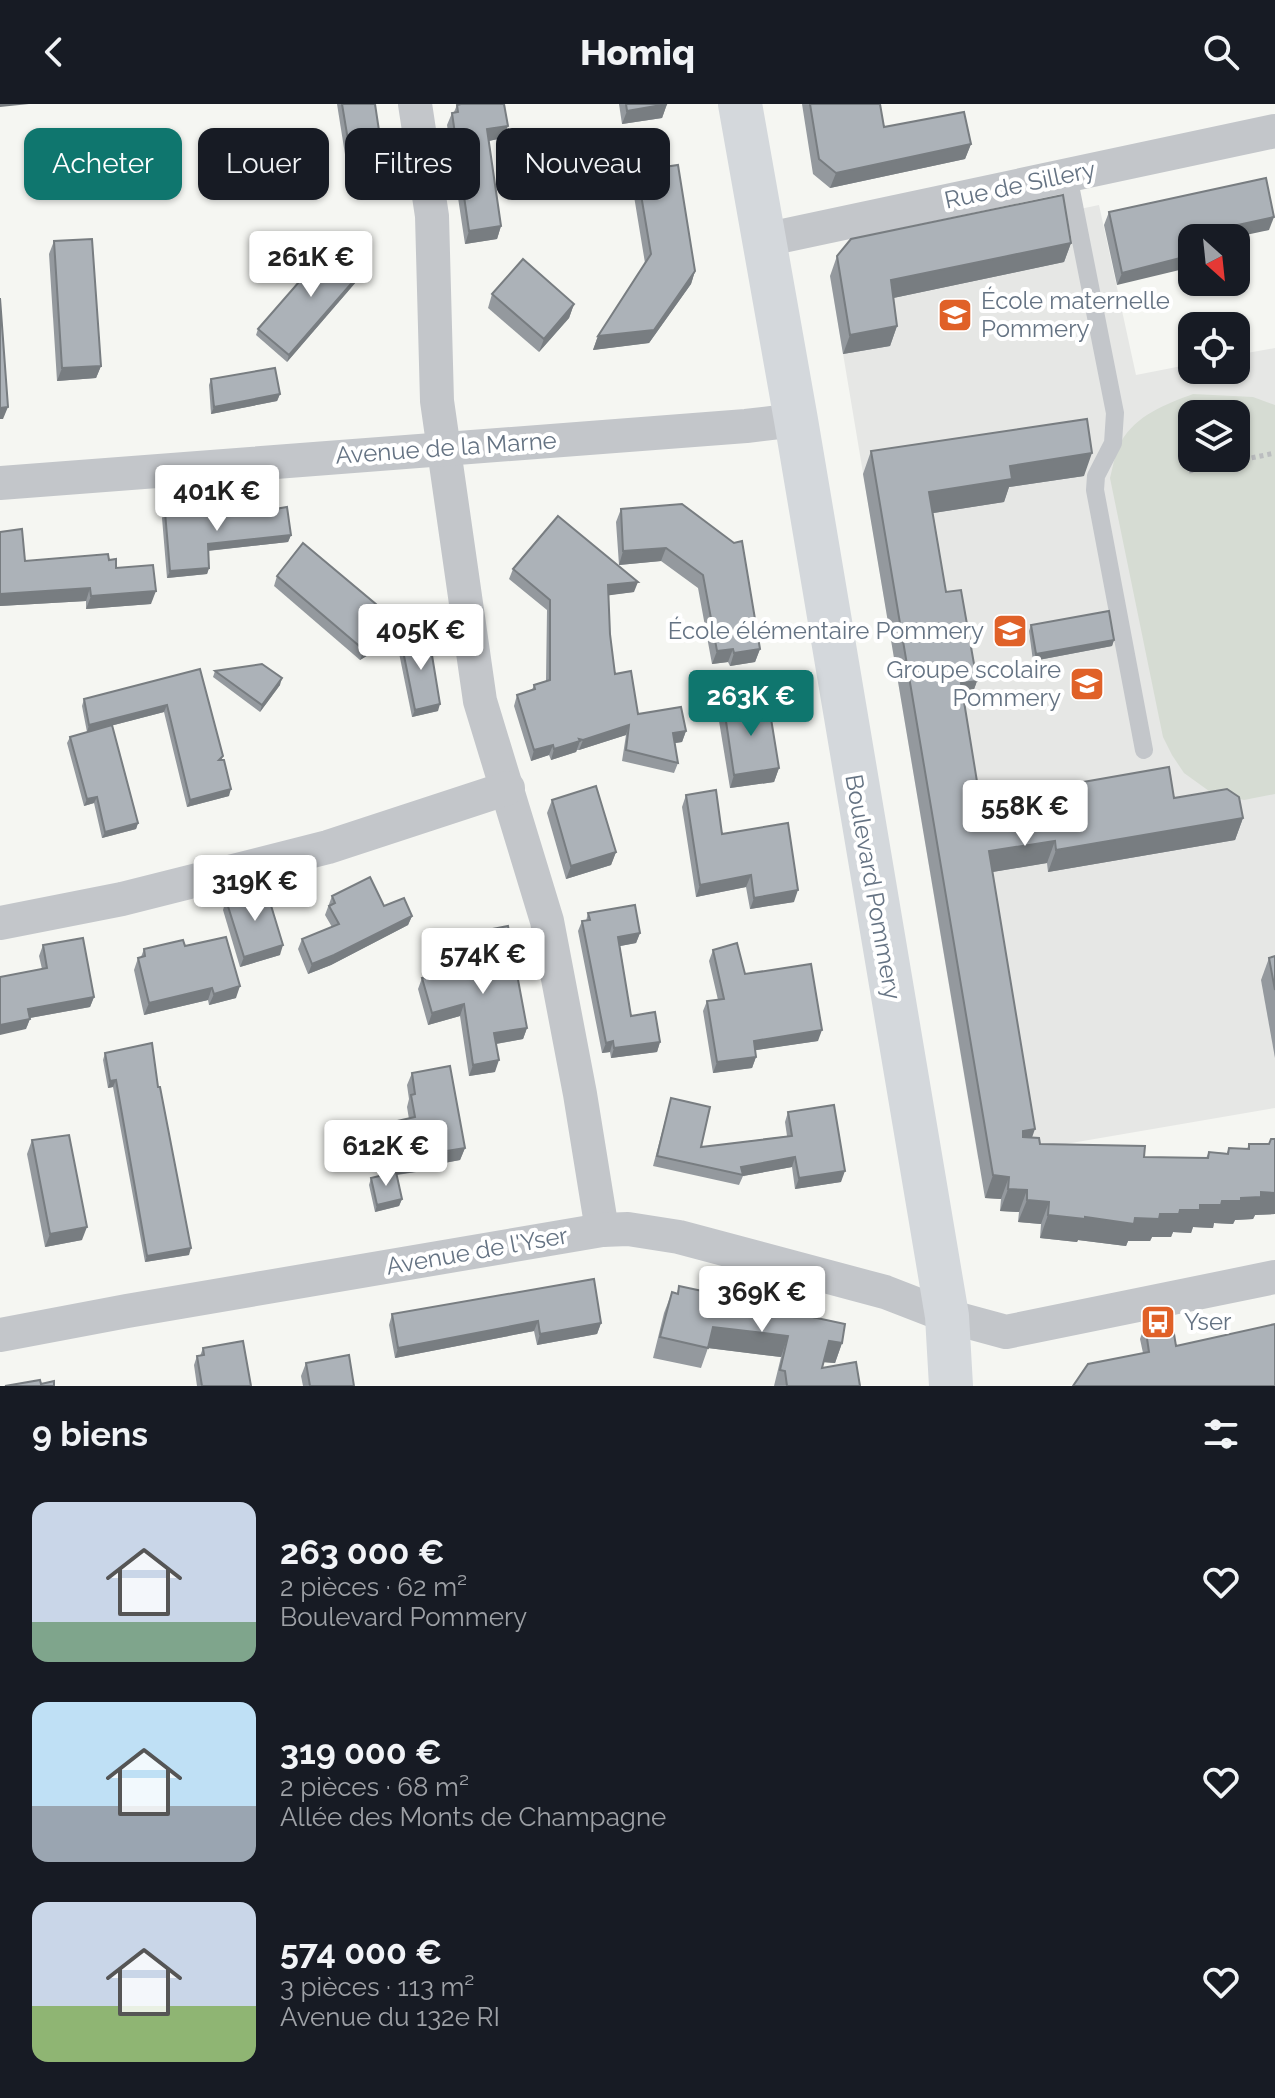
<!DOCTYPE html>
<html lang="fr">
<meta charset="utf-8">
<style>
:root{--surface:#171b24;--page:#242831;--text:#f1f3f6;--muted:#9ea1a6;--accent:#0f766e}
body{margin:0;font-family:Raleway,sans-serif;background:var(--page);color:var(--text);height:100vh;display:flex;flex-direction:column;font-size:30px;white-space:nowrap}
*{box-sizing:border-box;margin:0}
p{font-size:26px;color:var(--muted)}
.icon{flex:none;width:44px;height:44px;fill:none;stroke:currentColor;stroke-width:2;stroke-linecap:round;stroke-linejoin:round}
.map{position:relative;height:1282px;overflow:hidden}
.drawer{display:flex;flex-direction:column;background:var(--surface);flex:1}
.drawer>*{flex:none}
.hud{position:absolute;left:24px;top:24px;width:800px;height:72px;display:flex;gap:16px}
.needle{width:52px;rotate:153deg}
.tools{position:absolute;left:1178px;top:120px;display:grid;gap:16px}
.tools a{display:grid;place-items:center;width:72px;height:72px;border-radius:16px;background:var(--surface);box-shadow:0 2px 6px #0004;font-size:40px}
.price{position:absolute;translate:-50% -68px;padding:0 18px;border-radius:8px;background:#fff;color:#222;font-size:26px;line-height:52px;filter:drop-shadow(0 2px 4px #0008)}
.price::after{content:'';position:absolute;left:50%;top:48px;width:24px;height:18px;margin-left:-12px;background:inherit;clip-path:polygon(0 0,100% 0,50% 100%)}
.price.on{background:var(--accent);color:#fff}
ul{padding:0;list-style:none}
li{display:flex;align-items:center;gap:24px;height:200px;padding:0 32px}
li span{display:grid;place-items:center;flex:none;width:224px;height:160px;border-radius:16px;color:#555}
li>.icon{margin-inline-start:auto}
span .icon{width:96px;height:96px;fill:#fffc;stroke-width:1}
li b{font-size:34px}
h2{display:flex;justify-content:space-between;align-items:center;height:96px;padding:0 32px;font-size:34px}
.chip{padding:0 28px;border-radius:16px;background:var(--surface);box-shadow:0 2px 6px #0004;font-size:28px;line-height:72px}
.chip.on{background:var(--accent);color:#fff}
header{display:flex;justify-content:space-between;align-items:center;height:104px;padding:0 32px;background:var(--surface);font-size:36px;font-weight:800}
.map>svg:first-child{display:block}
.built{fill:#e6e7e5;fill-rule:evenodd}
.green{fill:#d6dcd3;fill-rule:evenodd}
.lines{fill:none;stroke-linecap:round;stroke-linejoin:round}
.path{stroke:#bbbdbf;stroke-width:5;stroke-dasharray:4 4;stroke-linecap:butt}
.lane{stroke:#c3c6ca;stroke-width:18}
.street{stroke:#c3c6ca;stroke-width:34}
.primary{stroke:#d4d8dc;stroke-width:44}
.wall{fill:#94999e}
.shaded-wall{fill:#787d81}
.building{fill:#acb2b8;stroke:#787d81;stroke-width:2}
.labels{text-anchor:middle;stroke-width:8;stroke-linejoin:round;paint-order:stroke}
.street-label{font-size:24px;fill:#657383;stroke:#fff}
.poi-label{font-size:24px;fill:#657383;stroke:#fff;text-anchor:start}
</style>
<header><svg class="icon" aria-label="back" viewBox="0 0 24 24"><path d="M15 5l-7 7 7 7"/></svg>Homiq<svg class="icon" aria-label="search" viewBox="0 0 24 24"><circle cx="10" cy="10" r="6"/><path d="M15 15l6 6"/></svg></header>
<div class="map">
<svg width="1275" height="1282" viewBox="0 0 1275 1282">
<rect width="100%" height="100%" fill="#f5f6f2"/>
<path class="built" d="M1099,101L1136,271L1192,260V266H1236V251L1275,244V1004L978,1055L830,172L1056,110ZM1192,310H1236V354H1192Z"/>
<path class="green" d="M1193,290L1253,293L1275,301V690L1244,696L1209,687L1184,669L1172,651L1163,633L1110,374C1113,363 1115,348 1121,338C1136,311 1166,300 1193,290ZM1192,310H1236V354H1192Z"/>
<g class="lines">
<polyline class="path" points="1189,367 1275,349"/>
<polyline class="lane" points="1068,71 1115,309 1113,339 1096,372 1095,386 1144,646"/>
<g class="street">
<polyline points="415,0 432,112 437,297 480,597 547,817 580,990 602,1126"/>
<polyline points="764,136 1275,27"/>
<polyline points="0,379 746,322 796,316"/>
<polyline points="0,819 122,795 328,743 508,684"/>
<polyline points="0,1231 127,1207 602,1126 628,1125 679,1133 885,1188 947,1212 1006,1228 1275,1173"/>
</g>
<polyline class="primary" points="740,0 796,316 947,1212 951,1282"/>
</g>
<g class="wall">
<polygon points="337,0 375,0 386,73 383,83 351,88"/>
<polygon points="619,0 667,0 662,14 622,20"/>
<polygon points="802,0 880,0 884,23 971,40 965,55 830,84 813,70"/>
<polygon points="457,1 503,34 489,37 501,122 497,135 465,140 447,21 452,9 454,8"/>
<polygon points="637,67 695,167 691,180 649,239 593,246 598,232 645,159 632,80"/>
<polygon points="1109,108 1269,126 1192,134 1117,181 1104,121"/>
<polygon points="54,137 101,262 96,274 57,277 49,150"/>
<polygon points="1071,139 1064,158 893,194 897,222 890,242 843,250 830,172 837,152"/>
<polygon points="364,165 362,171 287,258 256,231 258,225"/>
<polygon points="492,190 574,200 569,214 539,248 488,204"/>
<polygon points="211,275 280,290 277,297 211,310 209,281"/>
<polygon points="871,347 1084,372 1009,383 1004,398 933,409 946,488 977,577 969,599 964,600 980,696 1174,694 1243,714 1235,736 1048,768 1047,759 992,768 1032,1033 1040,1040 1144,1053 1206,1054 1209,1048 1227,1049 1229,1044 1247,1045 1249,1040 1269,1040 1275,1035 1275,1110 1255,1111 1253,1115 1235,1116 1233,1120 1214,1119 1213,1124 1193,1123 1191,1129 1173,1128 1171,1133 1152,1133 1150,1137 1128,1137 1126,1142 1078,1136 1077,1138 1040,1134 1041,1120 1018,1118 1019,1108 1000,1107 1001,1095 985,1094 863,370"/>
<polygon points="682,400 760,545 755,558 730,562 728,558 712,560 698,484 661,457 619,461 616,418 621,405"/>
<polygon points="165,408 206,412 240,411 291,431 288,438 208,447 209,464 207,470 167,474 162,414"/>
<polygon points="0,428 25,457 109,456 151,500 86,505 86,497 0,502"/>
<polygon points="513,465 634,488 608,491 610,530 615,570 638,610 686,627 682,638 674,639 678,659 674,669 622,657 626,631 579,646 577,646 576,648 551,656 549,651 531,657 514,602 517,591 532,586 534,581 546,577 547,506 509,475"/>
<polygon points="277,472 402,522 398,533 360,556 274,482"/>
<polygon points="1031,521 1114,536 1112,542 1033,557 1029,527"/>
<polygon points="401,537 438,607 412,613 398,544"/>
<polygon points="200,565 223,652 221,656 229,692 187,703 164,608 87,628 82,602 84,595"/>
<polygon points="215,567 280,581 260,608 213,573"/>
<polygon points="724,604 779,664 774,678 730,684 719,617"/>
<polygon points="70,633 138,719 136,725 102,734 94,699 84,702 67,639"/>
<polygon points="686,691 722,730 794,798 750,805 746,783 696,793 682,703"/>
<polygon points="552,696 616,748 611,761 566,775 547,709"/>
<polygon points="332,792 384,802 412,812 408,821 331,861 308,870 298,845 302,835 332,823 325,811"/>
<polygon points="226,796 280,851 240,863 223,806"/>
<polygon points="588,809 640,829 636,839 620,842 631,912 660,938 657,948 611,954 610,948 602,949 578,827 582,817 586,817"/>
<polygon points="482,827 527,924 523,935 496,940 495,968 469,972 460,912 428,921 418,885 422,874 482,863 478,838"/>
<polygon points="43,841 94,893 90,903 30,914 26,925 42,865 39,852"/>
<polygon points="185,842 236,894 209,901 208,896 144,911 134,866 138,854 141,853 144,845"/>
<polygon points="713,846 745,870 818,937 755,946 756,953 752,964 713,969 703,907 707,897 718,896 709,857"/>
<polygon points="1275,852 1275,954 1261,876 1269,854"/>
<polygon points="105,949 189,1151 145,1158 113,983 108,984 103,956"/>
<polygon points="412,969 465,1044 460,1056 444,1059 442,1064 397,1071 402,1095 399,1102 375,1108 369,1081 371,1074 379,1072 370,1034 375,1022 409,1015 407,1003 409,995 407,981"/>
<polygon points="671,994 701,1043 787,1032 785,1018 788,1008 841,1078 795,1085 792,1063 743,1072 739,1081 653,1062"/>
<polygon points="32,1036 82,1136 45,1143 27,1050"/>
<polygon points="679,1182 720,1194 770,1204 842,1239 835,1259 824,1258 822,1264 860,1282 774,1282 781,1253 708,1244 701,1264 653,1254 664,1209 672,1188 677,1189"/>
<polygon points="392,1210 601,1219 597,1230 537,1241 534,1227 395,1254 389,1221"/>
<polygon points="1145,1221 1176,1242 1143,1249 1140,1235"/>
<polygon points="203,1244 251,1282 197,1282 194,1261 197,1252 200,1252"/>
<polygon points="306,1259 354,1282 303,1282 301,1272"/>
</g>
<g class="shaded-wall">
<polygon points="0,0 29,0 0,3"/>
<polygon points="667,0 662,14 622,20 627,7"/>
<polygon points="508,22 503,34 483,38 487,25"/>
<polygon points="971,40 965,55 830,84 836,69"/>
<polygon points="386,73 383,83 351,88 355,78"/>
<polygon points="1274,113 1269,126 1232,134 1199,134 1201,129"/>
<polygon points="501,122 497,135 465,140 469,127"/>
<polygon points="1071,139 1064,158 884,196 891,176"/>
<polygon points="1192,151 1192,163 1117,181 1122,169"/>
<polygon points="364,165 362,171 287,258 289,251"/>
<polygon points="695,167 691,180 649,239 593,246 598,232"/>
<polygon points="574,200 569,214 539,248 544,235"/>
<polygon points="897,222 890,242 843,250 850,231"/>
<polygon points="101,262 96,274 57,277 62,264"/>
<polygon points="280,290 277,297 211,310 214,303"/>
<polygon points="8,303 3,315 0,315 0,304"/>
<polygon points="1092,349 1084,372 1009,383 1004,398 921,411 929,388 1010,362"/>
<polygon points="291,431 288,438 205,447 208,440"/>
<polygon points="666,444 661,457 619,461 623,447"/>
<polygon points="209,464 207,470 167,474 170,467"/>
<polygon points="638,478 634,488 604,492 608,481"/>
<polygon points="90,484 86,497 0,502 0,490"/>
<polygon points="156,487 151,500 86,505 91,492"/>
<polygon points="402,522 398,533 360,556 364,546"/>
<polygon points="1114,536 1112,542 1033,557 1036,550"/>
<polygon points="733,545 728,558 712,560 717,547"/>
<polygon points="760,545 755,558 730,562 734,549"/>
<polygon points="282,574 280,581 260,608 262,601"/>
<polygon points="977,577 969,599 953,602 961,579"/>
<polygon points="440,600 438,607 412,613 415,606"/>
<polygon points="167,601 164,608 87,628 89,621"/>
<polygon points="629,621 626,631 579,646 583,636"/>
<polygon points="686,627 682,638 669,640 673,629"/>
<polygon points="580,637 576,648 551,656 554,645"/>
<polygon points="553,641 549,651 531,657 534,646"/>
<polygon points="779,664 774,678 730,684 734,671"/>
<polygon points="231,685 229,692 187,703 190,696"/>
<polygon points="97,693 94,699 84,702 87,695"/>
<polygon points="1243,714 1235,736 1048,768 1056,746"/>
<polygon points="138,719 136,725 102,734 105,728"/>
<polygon points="1055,737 1047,759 981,770 989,747"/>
<polygon points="616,748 611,761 566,775 571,762"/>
<polygon points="751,771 746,783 696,793 700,781"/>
<polygon points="798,786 794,798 750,805 754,794"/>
<polygon points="412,812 408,821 331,861 308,870 312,860"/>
<polygon points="640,829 636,839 615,843 618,833"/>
<polygon points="283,841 280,851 240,863 244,853"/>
<polygon points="240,882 236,894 209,901 214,890"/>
<polygon points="212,884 208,896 144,911 149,899"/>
<polygon points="94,893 90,903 24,915 28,905"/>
<polygon points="464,900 460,912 428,921 432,909"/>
<polygon points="30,915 26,925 0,931 0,921"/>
<polygon points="527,924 523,935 490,941 494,929"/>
<polygon points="822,926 818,937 750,947 754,937"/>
<polygon points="613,937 610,948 602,949 606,939"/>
<polygon points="660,938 657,948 611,954 614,944"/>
<polygon points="756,953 752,964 713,969 717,958"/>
<polygon points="499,956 495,968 469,972 473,961"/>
<polygon points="116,976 113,983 108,984 110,977"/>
<polygon points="1035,1025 1027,1048 1014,1050 1023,1027"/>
<polygon points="465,1044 460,1056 444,1059 442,1064 379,1073 383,1061"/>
<polygon points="795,1053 792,1063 743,1072 741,1063"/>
<polygon points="845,1067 841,1078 795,1085 799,1074"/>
<polygon points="993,1071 1009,1073 1001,1095 985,1094"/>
<polygon points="1008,1085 1027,1086 1019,1108 1000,1107"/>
<polygon points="1261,1088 1275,1089 1275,1110 1255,1111 1253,1115 1235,1116 1233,1120 1214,1119 1213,1124 1193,1123 1191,1129 1173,1128 1171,1133 1152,1133 1150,1137 1128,1137 1126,1142 1078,1136 1077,1138 1040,1134 1048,1111 1135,1114 1160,1110"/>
<polygon points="402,1095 399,1102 375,1108 377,1101"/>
<polygon points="1027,1096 1049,1098 1041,1120 1018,1118"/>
<polygon points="87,1123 82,1136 45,1143 50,1130"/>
<polygon points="191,1144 189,1151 145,1158 147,1152"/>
<polygon points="538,1217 534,1227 395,1254 398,1244"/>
<polygon points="601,1219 597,1230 537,1241 540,1230"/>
<polygon points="713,1223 788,1232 781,1253 708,1244"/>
<polygon points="829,1237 842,1239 835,1259 821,1258"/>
</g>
<g class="building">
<polygon points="342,0 375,0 386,73 355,78"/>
<polygon points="461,0 504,0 508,22 487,25 501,122 469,127 452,9 458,8 457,1"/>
<polygon points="626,0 667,0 627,7"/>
<polygon points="810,0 880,0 884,23 964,8 971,40 836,69 819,55"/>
<polygon points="678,61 695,167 654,226 598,232 651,150 637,67"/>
<polygon points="1266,74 1274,113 1201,129 1202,134 1192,134 1192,151 1122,169 1109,108"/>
<polygon points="1063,91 1071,139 891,176 897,222 850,231 837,152 851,135"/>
<polygon points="92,135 101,262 62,264 54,137"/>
<polygon points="333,139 364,165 289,251 258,225"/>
<polygon points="523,155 574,200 544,235 492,190"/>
<polygon points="0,194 8,303 0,304"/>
<polygon points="275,264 280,290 214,303 211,275"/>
<polygon points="1087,315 1092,349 1010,362 1012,375 929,388 946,488 961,486 977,577 961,579 980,696 1169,663 1174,694 1227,685 1239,693 1243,714 1056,746 1055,737 989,747 1035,1025 1023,1027 1023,1033 1039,1034 1040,1040 1145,1042 1144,1053 1208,1054 1209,1048 1228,1050 1229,1044 1249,1045 1249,1040 1269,1040 1271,1035 1275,1035 1275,1089 1261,1088 1261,1093 1241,1094 1241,1097 1222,1097 1221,1101 1200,1101 1200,1106 1180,1106 1179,1110 1160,1110 1159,1115 1135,1114 1134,1120 1085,1113 1085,1115 1048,1111 1049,1098 1027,1096 1027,1086 1008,1085 1009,1073 993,1071 871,347"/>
<polygon points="682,400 734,439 742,437 760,545 734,549 733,545 717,547 703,471 666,444 623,447 621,405"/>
<polygon points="287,403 291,431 208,440 209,464 170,467 165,408 206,405 206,412 240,408 240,411"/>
<polygon points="558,412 638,478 608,481 610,530 615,570 631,567 638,610 681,603 686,627 673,629 678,659 626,646 629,621 583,636 579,635 580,637 554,645 553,641 534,646 517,591 535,585 534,581 550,576 550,496 513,465"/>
<polygon points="22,425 25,457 108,450 109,456 116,455 116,464 153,461 156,487 91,492 90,484 0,490 0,428"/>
<polygon points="303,439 402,522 364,546 277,472"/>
<polygon points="1109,507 1114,536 1036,550 1031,521"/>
<polygon points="429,533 440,600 415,606 401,537"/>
<polygon points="262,560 282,574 262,601 215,567"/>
<polygon points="200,565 223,652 219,656 224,656 231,685 190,696 167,601 89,621 84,595"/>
<polygon points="768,596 779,664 734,671 724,604"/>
<polygon points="112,621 138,719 105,728 97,693 87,695 70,633"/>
<polygon points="596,682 616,748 571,762 552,696"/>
<polygon points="716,686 722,730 788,719 798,786 754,794 751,771 700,781 686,691"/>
<polygon points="370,773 384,802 404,794 412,812 334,851 312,860 302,835 339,820 329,802 335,799 332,792"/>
<polygon points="266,785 283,841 244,853 226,796"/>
<polygon points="635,801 640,829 618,833 631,912 655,908 660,938 614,944 613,937 606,939 582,817 590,816 588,809"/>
<polygon points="508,822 527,924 494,929 499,956 473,961 464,900 432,909 422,874 488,861 482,827"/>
<polygon points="226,833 240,882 214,890 212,884 149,899 138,854 145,852 144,845 183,836 185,842"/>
<polygon points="83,834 94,893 28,905 30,915 0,921 0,873 47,864 43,841"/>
<polygon points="737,839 745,870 811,860 822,926 754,937 756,953 717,958 707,897 724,895 713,846"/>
<polygon points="1275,852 1275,886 1269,854"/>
<polygon points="152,939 158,983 160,983 191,1144 147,1152 116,976 110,977 105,949"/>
<polygon points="450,962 465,1044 446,1047 446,1052 383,1061 375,1022 415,1013 411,991 415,990 412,969"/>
<polygon points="671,994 710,1003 701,1043 792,1032 788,1008 834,1001 845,1067 799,1074 795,1053 741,1063 743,1071 657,1052"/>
<polygon points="69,1031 87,1123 50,1130 32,1036"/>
<polygon points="396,1068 402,1095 377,1101 371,1074"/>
<polygon points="594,1175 601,1219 540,1230 538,1217 398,1244 392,1210"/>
<polygon points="679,1182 721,1191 720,1194 770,1202 770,1204 845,1220 842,1239 829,1237 822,1264 856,1258 860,1282 787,1282 785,1267 780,1266 788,1232 713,1223 708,1244 660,1233 672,1188 678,1190"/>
<polygon points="1172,1218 1176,1242 1275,1220 1275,1282 1073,1282 1088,1260 1149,1248 1145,1221"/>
<polygon points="243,1237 251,1282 202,1282 197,1252 204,1251 203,1244"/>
<polygon points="349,1251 354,1282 310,1282 306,1259"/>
<polygon points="40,1276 41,1280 54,1277 54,1282 5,1282"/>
</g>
<defs>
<g id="school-square" transform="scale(1.8)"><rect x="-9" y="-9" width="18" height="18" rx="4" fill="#e06128" stroke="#fff"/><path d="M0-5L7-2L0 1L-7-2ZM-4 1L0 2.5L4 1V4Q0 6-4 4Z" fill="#fff"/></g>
<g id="bus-square" transform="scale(1.8)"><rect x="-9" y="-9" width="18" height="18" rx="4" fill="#e06128" stroke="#fff"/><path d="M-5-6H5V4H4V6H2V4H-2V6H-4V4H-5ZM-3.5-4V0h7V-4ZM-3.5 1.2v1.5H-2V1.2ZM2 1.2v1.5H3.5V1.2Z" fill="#fff"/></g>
</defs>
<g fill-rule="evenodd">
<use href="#school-square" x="955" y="211"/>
<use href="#school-square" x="1010" y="527"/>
<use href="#school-square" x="1087" y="580"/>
<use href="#bus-square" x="1158" y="1218"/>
</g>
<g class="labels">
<g class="street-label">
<text transform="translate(1020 81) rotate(-12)" y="8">Rue de Sillery</text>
<text transform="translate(446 344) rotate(-4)" y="8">Avenue de la Marne</text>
<text transform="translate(873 783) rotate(80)" y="8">Boulevard Pommery</text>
<text transform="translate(477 1147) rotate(-10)" y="8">Avenue de l'Yser</text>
</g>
<g class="poi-label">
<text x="981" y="205">École maternelle<tspan x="981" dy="28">Pommery</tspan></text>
<text x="984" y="535" text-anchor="end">École élémentaire Pommery</text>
<text x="1061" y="574" text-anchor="end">Groupe scolaire<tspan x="1061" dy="28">Pommery</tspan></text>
<text x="1184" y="1226">Yser</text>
</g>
</g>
</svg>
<div class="tools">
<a><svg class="needle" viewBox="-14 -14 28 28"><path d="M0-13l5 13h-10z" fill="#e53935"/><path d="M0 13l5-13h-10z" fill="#9ea1a6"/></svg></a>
<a><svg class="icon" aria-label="locate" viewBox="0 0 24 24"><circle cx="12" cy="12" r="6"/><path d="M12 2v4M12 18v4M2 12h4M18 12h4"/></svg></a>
<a><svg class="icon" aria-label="layers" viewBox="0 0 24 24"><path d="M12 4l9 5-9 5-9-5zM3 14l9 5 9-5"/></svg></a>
</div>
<b class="price" style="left:311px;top:195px">261K €</b>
<b class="price" style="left:217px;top:429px">401K €</b>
<b class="price" style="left:421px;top:568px">405K €</b>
<b class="price on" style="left:751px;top:634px">263K €</b>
<b class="price" style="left:1025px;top:744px">558K €</b>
<b class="price" style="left:255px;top:819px">319K €</b>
<b class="price" style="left:483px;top:892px">574K €</b>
<b class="price" style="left:386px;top:1084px">612K €</b>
<b class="price" style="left:762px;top:1230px">369K €</b>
<div class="hud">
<a class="chip on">Acheter</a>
<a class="chip">Louer</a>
<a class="chip">Filtres</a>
<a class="chip">Nouveau</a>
</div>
</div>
<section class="drawer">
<h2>9 biens<svg class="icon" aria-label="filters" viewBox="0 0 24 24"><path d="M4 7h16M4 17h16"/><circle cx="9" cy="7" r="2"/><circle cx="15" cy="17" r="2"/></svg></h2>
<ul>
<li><span style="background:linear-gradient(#c9d6e8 75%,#7fa58c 0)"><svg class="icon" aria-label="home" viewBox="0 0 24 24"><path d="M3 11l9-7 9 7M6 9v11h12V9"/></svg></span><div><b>263 000 €</b><p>2 pièces · 62 m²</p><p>Boulevard Pommery</p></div><svg class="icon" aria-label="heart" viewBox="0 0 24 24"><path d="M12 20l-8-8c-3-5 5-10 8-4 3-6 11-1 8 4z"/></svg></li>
<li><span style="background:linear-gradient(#bfe0f5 65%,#9aa5b1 0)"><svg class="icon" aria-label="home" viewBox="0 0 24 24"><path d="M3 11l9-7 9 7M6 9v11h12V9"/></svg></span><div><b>319 000 €</b><p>2 pièces · 68 m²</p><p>Allée des Monts de Champagne</p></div><svg class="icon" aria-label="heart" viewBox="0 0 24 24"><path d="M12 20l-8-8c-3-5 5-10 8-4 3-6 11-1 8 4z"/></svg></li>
<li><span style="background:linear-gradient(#c9d6e8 65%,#8fb573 0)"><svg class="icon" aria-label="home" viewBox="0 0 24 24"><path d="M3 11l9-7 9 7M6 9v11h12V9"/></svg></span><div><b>574 000 €</b><p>3 pièces · 113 m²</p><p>Avenue du 132e RI</p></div><svg class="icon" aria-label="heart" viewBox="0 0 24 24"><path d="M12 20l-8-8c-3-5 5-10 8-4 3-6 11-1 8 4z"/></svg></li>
</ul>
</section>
